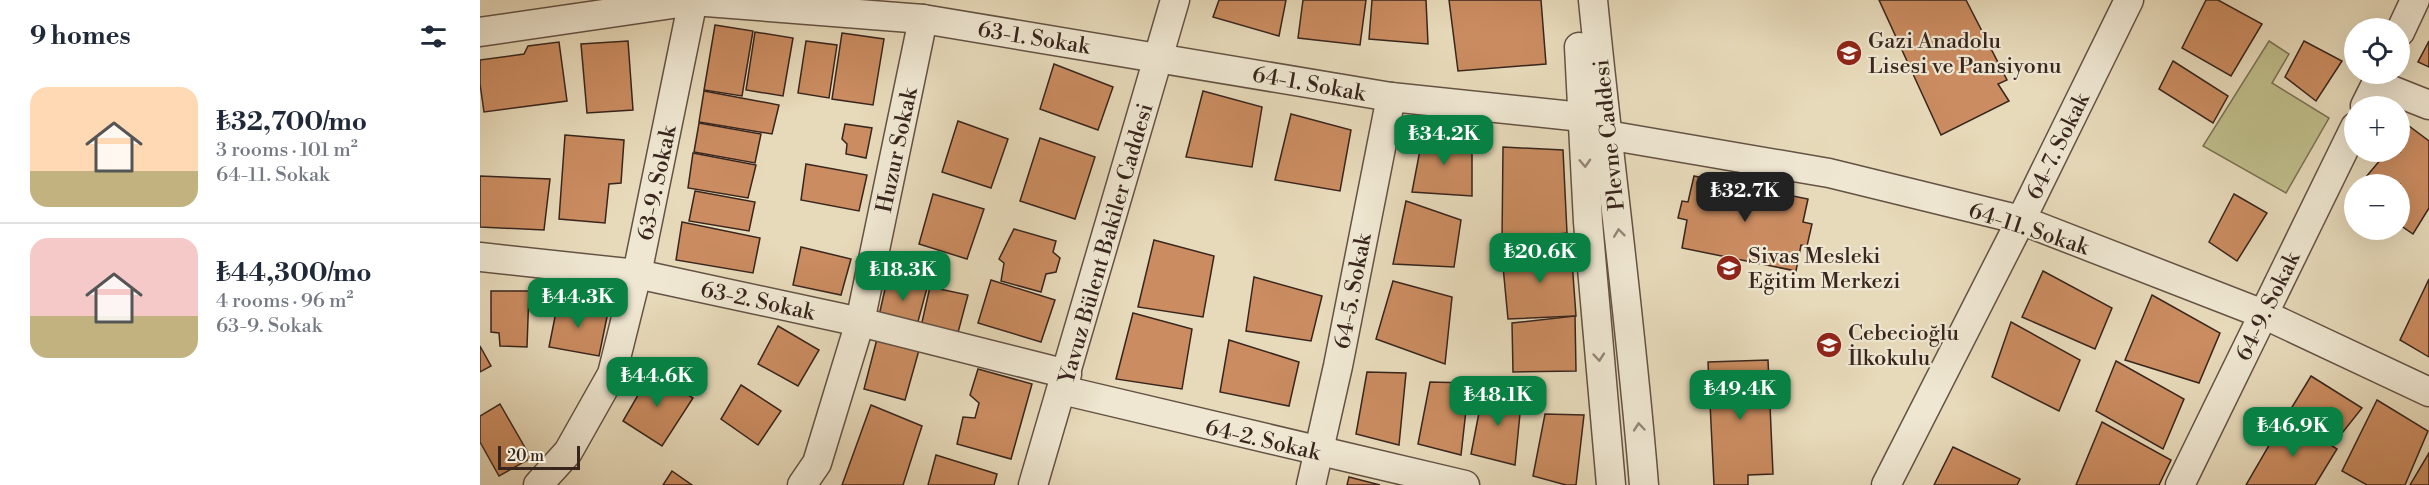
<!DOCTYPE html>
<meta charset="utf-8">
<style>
:root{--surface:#fff;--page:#f2f2f3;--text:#1f2937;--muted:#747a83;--line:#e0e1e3;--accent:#0b8043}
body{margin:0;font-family:"Libre Bodoni",serif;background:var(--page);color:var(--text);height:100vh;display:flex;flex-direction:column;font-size:22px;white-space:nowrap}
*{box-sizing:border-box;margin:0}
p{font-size:20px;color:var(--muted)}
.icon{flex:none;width:33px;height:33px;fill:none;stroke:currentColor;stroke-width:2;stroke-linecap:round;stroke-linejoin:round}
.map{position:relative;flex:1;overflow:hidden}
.sheet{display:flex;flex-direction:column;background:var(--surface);width:480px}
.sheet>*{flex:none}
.controls{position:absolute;left:1864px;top:18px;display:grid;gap:12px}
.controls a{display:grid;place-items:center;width:66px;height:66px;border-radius:50%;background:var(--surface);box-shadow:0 6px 24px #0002;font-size:30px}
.scale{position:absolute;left:18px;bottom:15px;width:82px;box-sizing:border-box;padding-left:6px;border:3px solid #38251d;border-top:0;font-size:16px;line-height:21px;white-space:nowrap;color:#38251d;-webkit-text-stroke:4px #efe7d2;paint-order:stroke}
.price{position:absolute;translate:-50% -51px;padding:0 14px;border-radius:12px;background:var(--accent);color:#fff;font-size:20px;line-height:39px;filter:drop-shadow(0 2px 3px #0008)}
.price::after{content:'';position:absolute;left:50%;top:36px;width:18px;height:14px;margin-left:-9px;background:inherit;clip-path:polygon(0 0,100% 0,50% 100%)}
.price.selected{background:#222;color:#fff}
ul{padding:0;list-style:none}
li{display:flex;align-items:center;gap:18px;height:150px;padding:0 30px}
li+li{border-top:2px solid var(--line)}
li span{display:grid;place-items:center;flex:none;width:168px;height:120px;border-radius:18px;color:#555}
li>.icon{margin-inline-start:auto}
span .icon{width:72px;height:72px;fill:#fffc;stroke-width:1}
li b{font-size:26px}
h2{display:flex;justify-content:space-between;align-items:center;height:72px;padding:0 30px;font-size:26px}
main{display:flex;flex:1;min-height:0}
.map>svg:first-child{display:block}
.green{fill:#bebd8a;stroke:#7b7154;stroke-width:1.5}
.building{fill:#ca8c60;stroke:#38251d;stroke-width:1.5}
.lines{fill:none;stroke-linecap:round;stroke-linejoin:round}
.minor-casing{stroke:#645244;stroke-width:31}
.minor{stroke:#efe7d2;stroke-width:28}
.oneway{stroke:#948678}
.labels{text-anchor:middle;stroke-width:4.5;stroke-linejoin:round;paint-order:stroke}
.street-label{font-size:22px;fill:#38251d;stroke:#efe7d2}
.poi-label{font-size:22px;fill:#38251d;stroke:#efe7d2;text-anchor:start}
</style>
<main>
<section class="sheet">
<h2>9 homes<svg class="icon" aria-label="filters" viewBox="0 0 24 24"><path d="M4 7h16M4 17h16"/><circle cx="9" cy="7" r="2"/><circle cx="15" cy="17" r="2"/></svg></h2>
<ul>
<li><span style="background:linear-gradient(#ffd9b3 70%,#c2b280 0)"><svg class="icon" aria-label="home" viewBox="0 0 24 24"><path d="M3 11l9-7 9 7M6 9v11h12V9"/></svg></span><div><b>₺32,700/mo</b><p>3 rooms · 101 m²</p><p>64-11. Sokak</p></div></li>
<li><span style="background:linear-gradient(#f6c9c9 65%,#c2b280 0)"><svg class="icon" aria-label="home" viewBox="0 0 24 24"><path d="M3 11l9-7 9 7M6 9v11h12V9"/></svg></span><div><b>₺44,300/mo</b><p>4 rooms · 96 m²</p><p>63-9. Sokak</p></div></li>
</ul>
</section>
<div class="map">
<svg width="1949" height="485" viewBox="0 0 1949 485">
<rect width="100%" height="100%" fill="#e7daba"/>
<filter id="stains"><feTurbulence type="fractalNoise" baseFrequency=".00333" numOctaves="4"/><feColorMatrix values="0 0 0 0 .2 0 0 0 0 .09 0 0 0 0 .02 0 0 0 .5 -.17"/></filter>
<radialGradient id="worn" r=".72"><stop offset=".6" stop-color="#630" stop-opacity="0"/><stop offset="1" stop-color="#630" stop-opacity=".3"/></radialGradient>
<polygon class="green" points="1789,41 1809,54 1792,83 1849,118 1806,193 1723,146"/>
<g class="building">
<polygon points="739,0 806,0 799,36 733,17"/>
<polygon points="823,0 886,0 880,45 818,38"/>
<polygon points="892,0 946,0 948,44 889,39"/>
<polygon points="969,0 1061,0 1066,64 978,71"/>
<polygon points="1399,0 1486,0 1527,80 1518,84 1529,101 1461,135"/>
<polygon points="1726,0 1738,0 1782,24 1751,76 1702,48"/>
<polygon points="235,25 273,31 262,96 224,90"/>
<polygon points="275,32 313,38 303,96 266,90"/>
<polygon points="362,33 404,39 393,105 352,99"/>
<polygon points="148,41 153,110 107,113 101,44"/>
<polygon points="326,41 357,45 349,98 318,93"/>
<polygon points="1824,41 1862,61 1836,101 1805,77"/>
<polygon points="1949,41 1949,67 1938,62"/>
<polygon points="79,42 87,101 4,112 0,84 0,60 44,54 48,46"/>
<polygon points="1693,61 1748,96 1733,123 1679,89"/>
<polygon points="574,64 633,87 618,130 560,109"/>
<polygon points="224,91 299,105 292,134 219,122"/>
<polygon points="723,91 782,107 772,167 706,157"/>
<polygon points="811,114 871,130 860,191 795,180"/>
<polygon points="478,121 528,139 511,188 462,172"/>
<polygon points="219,123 281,134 275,163 214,152"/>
<polygon points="365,124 392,128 386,158 366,154 367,144 362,139"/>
<polygon points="1929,126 1949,141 1949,208 1933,234 1920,225 1920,184 1880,184 1907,152 1920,152 1920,136"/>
<polygon points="944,129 992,146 992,196 932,192"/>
<polygon points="85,135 144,140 141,183 129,184 125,223 79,219"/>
<polygon points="560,138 615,157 595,219 540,201"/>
<polygon points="1023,147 1083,150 1087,233 1022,241"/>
<polygon points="213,153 276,165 268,198 208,188"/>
<polygon points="326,164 387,175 379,211 321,200"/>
<polygon points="0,176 70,179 64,230 0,227"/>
<polygon points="1214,176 1328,199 1323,222 1332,224 1327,246 1321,245 1316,271 1202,248 1207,220 1198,218 1202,201 1208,202"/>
<polygon points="215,191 275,202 269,231 209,221"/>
<polygon points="453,194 504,209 487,259 439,244"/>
<polygon points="1754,194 1787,213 1757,261 1729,242"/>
<polygon points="926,201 981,220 974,267 913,264"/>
<polygon points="202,222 280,238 273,273 196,260"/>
<polygon points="534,229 576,241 573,252 580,258 576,272 566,274 561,292 521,281 524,263 519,259"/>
<polygon points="674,240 734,256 723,317 658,307"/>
<polygon points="321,247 371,259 361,295 313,285"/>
<polygon points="1091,247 1096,316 1028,319 1022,256"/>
<polygon points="1563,271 1632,308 1615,349 1542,317"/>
<polygon points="408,276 448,284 436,329 398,320"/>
<polygon points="774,277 842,296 831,341 766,331"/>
<polygon points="1949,279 1949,357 1920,340"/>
<polygon points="511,280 575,300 561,342 498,323"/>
<polygon points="913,281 972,297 965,364 896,339"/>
<polygon points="450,287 488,295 476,340 440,331"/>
<polygon points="11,291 49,291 47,347 20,346 19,333 11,332"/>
<polygon points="1672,295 1740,333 1719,383 1645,360"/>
<polygon points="78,302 128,312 119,356 69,347"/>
<polygon points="653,313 712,329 702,389 636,379"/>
<polygon points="1095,316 1096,371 1033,372 1032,323"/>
<polygon points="1531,322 1600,360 1579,411 1512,377"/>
<polygon points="298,326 339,350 318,386 278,364"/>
<polygon points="397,339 439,350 425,400 384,389"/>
<polygon points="749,340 819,362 809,406 740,392"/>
<polygon points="0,346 11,366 0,372"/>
<polygon points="1288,360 1293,474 1268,475 1268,485 1234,485 1228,362"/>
<polygon points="1636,361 1704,399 1683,449 1616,411"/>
<polygon points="168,369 213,398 182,446 143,421 161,390 158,384"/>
<polygon points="498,369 552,384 531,459 477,444 483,417 495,418 499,403 490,395"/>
<polygon points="887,372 926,373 919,445 876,434"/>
<polygon points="1831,376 1882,408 1855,442 1809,412"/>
<polygon points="950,382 989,383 981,455 938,444"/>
<polygon points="261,385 301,411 278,445 241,419"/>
<polygon points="1003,392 1042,393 1035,465 991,454"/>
<polygon points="1897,400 1948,431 1925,485 1887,485 1862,471"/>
<polygon points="20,404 51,458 19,476 0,442 0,416"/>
<polygon points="391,405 442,426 423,485 362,485"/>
<polygon points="1065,414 1104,415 1096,485 1086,485 1053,476"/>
<polygon points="1806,416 1857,449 1835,485 1766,485"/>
<polygon points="1622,422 1691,460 1679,485 1596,485"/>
<polygon points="1473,447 1540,479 1537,485 1454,485"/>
<polygon points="1949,453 1949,485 1930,485"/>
<polygon points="456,455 517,474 514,485 448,485"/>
<polygon points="192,471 212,485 183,485"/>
<polygon points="869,477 900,485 867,485"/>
</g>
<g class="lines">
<g class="minor-casing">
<g id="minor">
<path d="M1113,0C1129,162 1151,323 1164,485"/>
<polyline points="0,32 213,1 443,19 911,97 1102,117 1125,117"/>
<polyline points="1920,32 1935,0"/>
<polyline points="1099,47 1108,222 1131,485"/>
<polyline points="1896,84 1949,105"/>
<polyline points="1885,106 1901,74"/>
<polyline points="1127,135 1349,173 1541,220 1783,314 1949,392"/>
<polyline points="0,257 157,274 380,322 587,374"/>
<polyline points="582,390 985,485"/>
<polyline points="58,485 88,452 132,374 157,274 213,0"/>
<polyline points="322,485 337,463 380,322 443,19"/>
<polyline points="553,485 695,0"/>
<polyline points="831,485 858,366 911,97"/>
<polyline points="1406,485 1541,220 1649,0"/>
<polyline points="1700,485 1875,127"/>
</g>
</g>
<use href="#minor" class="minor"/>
</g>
<defs><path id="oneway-chevron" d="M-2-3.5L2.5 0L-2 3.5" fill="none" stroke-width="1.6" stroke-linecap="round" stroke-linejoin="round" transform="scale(1.5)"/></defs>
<g class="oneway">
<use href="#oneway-chevron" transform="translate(1105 163) rotate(87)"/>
<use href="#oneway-chevron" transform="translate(1139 233) rotate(-97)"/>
<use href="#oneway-chevron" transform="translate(1119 357) rotate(85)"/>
<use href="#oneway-chevron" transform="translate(1159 427) rotate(-95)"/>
</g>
<defs>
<g id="school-disc" transform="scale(1.35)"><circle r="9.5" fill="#8f2418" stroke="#efe7d2"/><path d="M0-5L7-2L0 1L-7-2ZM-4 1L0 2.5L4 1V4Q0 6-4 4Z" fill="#fff"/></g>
</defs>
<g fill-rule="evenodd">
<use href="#school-disc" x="1369" y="53"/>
<use href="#school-disc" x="1249" y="268"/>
<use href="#school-disc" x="1349" y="345"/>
</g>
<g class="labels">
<g class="street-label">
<text transform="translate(554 37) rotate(9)" y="8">63-1. Sokak</text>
<text transform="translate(829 83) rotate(10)" y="8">64-1. Sokak</text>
<text transform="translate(1128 135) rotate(-96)" y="8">Plevne Caddesi</text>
<text transform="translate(1577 146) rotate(-64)" y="8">64-7. Sokak</text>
<text transform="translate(416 150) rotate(-78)" y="8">Huzur Sokak</text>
<text transform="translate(176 183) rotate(-78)" y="8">63-9. Sokak</text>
<text transform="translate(1549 228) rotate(18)" y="8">64-11. Sokak</text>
<text transform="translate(625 243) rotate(-74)" y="8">Yavuz Bülent Bakiler Caddesi</text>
<text transform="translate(872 291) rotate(-79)" y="8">64-5. Sokak</text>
<text transform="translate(278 300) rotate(12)" y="8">63-2. Sokak</text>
<text transform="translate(1787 306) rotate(-64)" y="8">64-9. Sokak</text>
<text transform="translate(783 439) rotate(13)" y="8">64-2. Sokak</text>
</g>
<g class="poi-label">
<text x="1388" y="48">Gazi Anadolu<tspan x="1388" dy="25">Lisesi ve Pansiyonu</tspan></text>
<text x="1268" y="263">Sivas Mesleki<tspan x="1268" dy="25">Eğitim Merkezi</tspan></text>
<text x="1368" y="340">Cebecioğlu<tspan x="1368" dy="25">İlkokulu</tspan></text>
</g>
</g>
<rect width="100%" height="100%" filter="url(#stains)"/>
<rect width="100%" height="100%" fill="url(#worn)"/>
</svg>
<div class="controls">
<a><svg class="icon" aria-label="locate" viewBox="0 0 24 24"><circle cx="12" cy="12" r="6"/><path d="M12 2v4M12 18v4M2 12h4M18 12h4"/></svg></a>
<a>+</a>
<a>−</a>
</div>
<div class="scale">20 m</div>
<b class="price" style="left:964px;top:166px">₺34.2K</b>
<b class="price selected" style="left:1265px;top:223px">₺32.7K</b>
<b class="price" style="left:1060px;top:284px">₺20.6K</b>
<b class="price" style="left:423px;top:302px">₺18.3K</b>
<b class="price" style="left:98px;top:329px">₺44.3K</b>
<b class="price" style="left:177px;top:408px">₺44.6K</b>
<b class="price" style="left:1260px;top:421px">₺49.4K</b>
<b class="price" style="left:1018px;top:427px">₺48.1K</b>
<b class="price" style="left:1813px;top:458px">₺46.9K</b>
</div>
</main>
